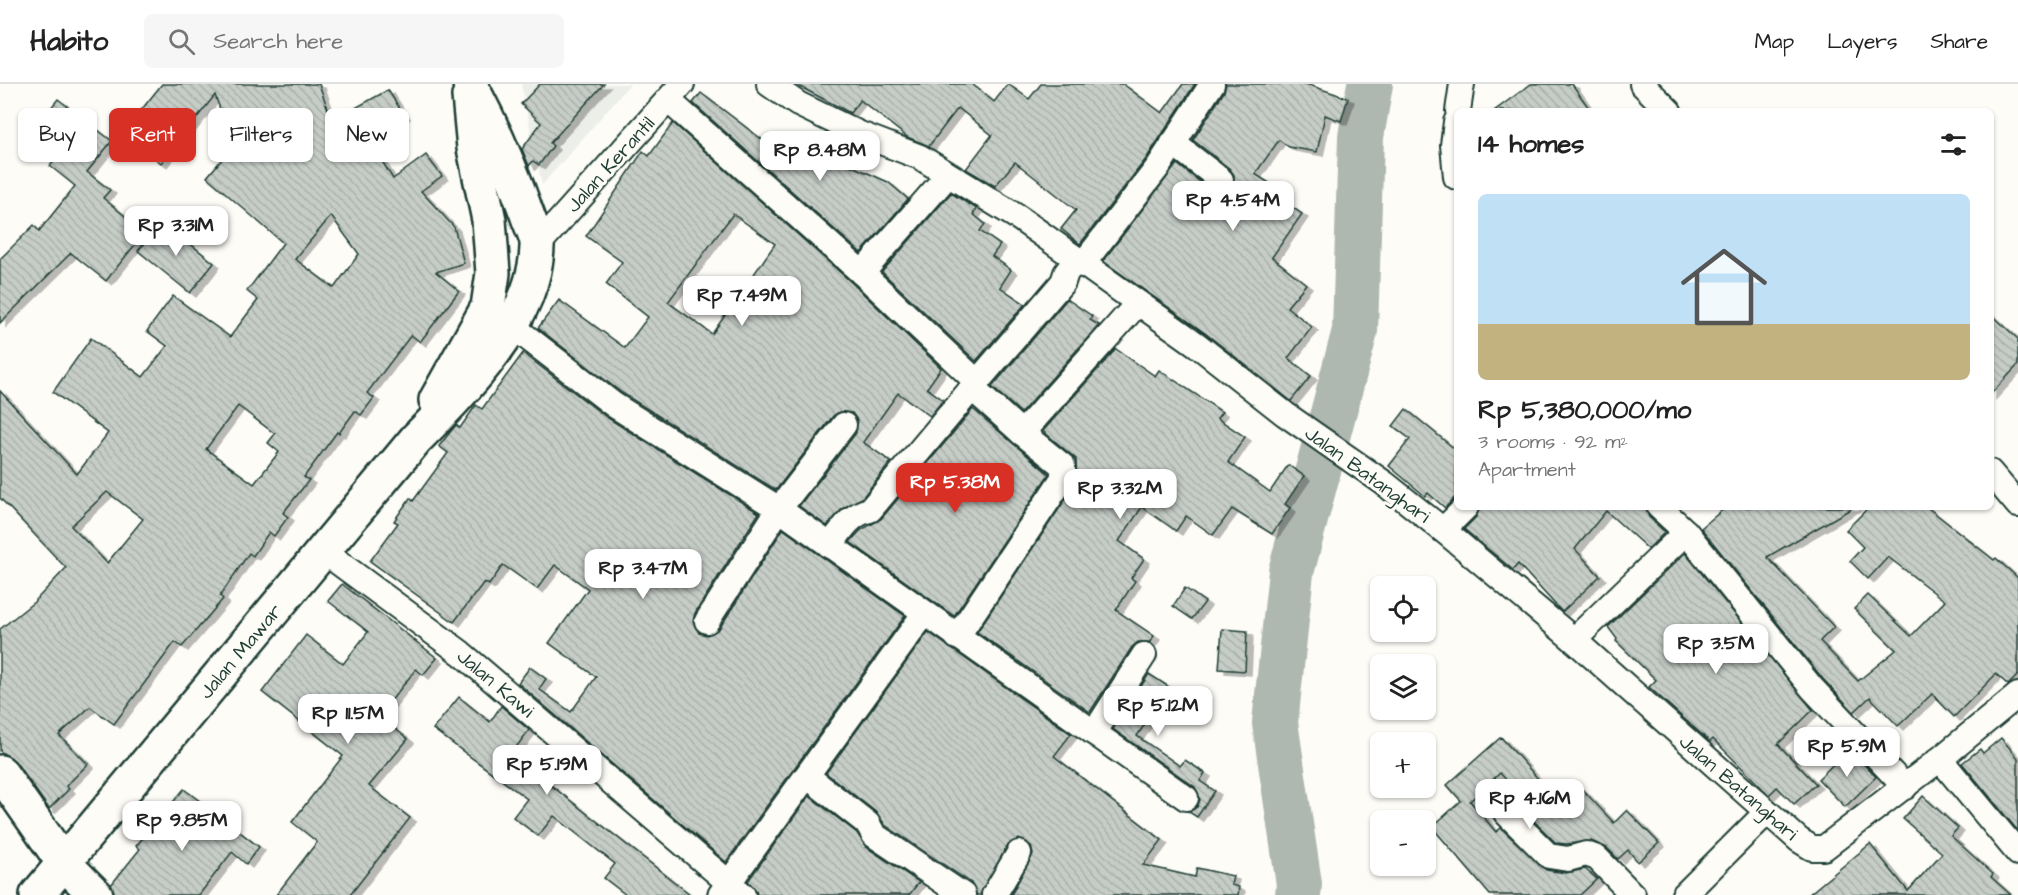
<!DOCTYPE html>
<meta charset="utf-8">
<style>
:root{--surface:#fff;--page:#f6f6f6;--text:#222;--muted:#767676;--line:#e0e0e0;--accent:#d93025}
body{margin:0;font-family:"Architects Daughter",sans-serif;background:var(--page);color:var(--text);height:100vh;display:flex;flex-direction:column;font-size:22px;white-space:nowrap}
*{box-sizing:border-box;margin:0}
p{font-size:20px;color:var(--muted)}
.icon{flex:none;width:33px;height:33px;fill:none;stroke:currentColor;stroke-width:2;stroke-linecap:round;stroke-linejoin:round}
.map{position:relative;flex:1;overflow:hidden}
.side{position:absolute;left:1454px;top:24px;width:540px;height:402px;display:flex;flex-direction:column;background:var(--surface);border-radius:9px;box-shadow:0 2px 4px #0004}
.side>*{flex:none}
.guide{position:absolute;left:18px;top:24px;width:570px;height:54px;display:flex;gap:12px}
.controls{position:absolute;left:1370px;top:492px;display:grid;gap:12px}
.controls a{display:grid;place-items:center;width:66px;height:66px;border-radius:9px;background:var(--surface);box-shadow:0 2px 4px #0004;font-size:30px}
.price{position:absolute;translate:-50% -51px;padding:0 14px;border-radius:12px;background:#fff;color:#222;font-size:20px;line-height:39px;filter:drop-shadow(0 2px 3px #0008)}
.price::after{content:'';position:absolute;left:50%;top:36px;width:18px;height:14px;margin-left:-9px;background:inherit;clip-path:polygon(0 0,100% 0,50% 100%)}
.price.current{background:var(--accent);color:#fff}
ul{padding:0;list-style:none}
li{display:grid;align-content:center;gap:12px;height:318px;padding:0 24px}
li span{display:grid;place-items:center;height:186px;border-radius:9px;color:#555}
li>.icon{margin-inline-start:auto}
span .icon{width:108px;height:108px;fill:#fffc;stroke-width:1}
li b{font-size:26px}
h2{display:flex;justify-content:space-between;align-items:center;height:72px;padding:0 24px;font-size:26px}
.pill{padding:0 21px;border-radius:9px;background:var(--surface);box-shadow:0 2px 4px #0004;font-size:21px;line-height:54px}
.pill.current{background:var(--accent);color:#fff}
header{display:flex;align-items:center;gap:36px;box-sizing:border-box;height:84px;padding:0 30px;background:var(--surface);border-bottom:2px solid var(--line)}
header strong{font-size:28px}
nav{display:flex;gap:33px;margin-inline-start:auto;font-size:21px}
.search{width:420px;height:54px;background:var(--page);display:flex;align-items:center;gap:15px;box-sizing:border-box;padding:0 21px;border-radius:9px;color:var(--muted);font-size:22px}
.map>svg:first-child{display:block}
.built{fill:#eceee9}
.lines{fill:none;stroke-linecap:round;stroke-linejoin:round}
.river{stroke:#aeb8b1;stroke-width:46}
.building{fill:url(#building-back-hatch);stroke:#1f3d34;stroke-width:1.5;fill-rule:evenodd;filter:url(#shadow)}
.street-casing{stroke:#1f3d34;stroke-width:28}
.secondary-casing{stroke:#1f3d34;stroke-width:38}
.primary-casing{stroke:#1f3d34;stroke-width:38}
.street{stroke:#fdfcf7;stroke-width:24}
.secondary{stroke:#fdfcf7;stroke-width:33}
.primary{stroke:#fdfcf7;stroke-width:33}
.labels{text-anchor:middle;stroke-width:6;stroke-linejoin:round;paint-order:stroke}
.street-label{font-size:20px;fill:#1f3d34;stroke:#fdfcf7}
</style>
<header>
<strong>Habito</strong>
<div class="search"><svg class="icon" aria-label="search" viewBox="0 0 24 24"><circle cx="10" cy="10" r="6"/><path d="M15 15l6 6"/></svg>Search here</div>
<nav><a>Map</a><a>Layers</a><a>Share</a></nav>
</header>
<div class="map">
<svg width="2018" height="811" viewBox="0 0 2018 811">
<defs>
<pattern id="building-back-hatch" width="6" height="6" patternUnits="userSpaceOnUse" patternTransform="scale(1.5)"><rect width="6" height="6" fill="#c6cdc7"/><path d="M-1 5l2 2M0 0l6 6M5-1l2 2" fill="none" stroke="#aab1ac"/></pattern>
<filter id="shadow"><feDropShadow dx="6" dy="4" stdDeviation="0" flood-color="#0004"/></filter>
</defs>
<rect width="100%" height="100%" fill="#fdfcf7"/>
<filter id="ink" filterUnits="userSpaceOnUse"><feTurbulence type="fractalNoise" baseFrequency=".0167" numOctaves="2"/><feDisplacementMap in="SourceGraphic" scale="12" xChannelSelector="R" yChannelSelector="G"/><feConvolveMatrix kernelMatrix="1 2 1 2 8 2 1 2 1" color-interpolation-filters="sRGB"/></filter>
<g filter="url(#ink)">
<polygon class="built" points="521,0 630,0 542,101"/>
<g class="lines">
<polyline class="river" points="1298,811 1299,800 1275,639 1291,488 1355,247 1361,53 1370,0"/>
</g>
<g class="building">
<path d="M162,0H319L332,37L388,6L404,31L368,55L393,95L426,71L442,92L421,107L454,143L464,179L436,188L459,207L420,258L411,251L367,309L374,314L361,331L355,327L339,349L337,348L304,393L309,396L283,429L288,433L274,452L269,448L253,472L249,469L220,512L223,515L182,563L175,558L114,640L90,623L59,651L88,680L66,702L69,705L49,725L15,677L0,667V545L34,518L66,484L0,414V307L77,390L108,349L53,308L91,254L143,293L167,262L147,247L173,212L230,253L258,216L247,207L283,159L207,93L233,62L215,11L161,79L123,49ZM331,132L359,170L334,204L295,175ZM238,322L275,350L268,359L279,368L254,400L206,365ZM107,408L143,435L107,479L71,442Z"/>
<polygon points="540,0 604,0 550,59 553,62 539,81 533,77 529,82 522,65 541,39 521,20"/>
<polygon points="795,0 972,0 994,18 1008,0 1029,15 1041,0 1123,0 1162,29 1183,0 1195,0 1146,75 1080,160 1061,145 1076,126 1015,78 995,102 966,85 992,51 958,24 929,62 907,53 860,16 850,29"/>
<polygon points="1226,0 1306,0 1348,14 1341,37 1325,31 1317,68 1289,63 1279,56 1255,90 1271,100 1267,106 1302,130 1272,173 1306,200 1287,223 1312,243 1288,274 1311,292 1291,317 1205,249 1103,177 1177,80 1213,108 1226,109 1233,104 1234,91 1230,85 1193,56 1224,8"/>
<polygon points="1531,0 1572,0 1591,27 1494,27"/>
<polygon points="701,9 785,73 796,57 888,98 908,115 861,169 693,19"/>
<polygon points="58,15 112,57 87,88 110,106 103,114 145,148 106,197 71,169 0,239 0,175 34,141 39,147 75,102 50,82 66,63 38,40"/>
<path d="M673,39L852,199L941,284L927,304L943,316L930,332L898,309L863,358L891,378L862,414L843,424L827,442L799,422L856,349L857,336L852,329L839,328L833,332L776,406L622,309L538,244L559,216L625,264L648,233L606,200L622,178L586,152L643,67L649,72ZM733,130L775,160L712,250L668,218Z"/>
<polygon points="951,109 977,125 973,130 985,140 980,147 1000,161 992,172 1011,186 1000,203 1025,220 976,277 882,188"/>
<polygon points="162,137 214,179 190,209 138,167"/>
<polygon points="1067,215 1092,232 1090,236 1099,241 1021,329 992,303"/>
<polygon points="1990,229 2018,255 2018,281 1990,311"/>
<polygon points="1116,265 1155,292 1159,286 1222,328 1217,334 1245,353 1228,378 1270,408 1288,381 1304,392 1285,420 1290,424 1272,450 1232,425 1213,451 1186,432 1176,447 1142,423 1119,457 1144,475 1131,494 1135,497 1116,526 1154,552 1150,558 1138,558 1132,563 1090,628 977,548 1075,401 1076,375 1043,347"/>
<polygon points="523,269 606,333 759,429 695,529 693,537 699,549 707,551 719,545 783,445 905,532 726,778 518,599 530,583 546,595 539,605 571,628 596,593 549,559 588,505 555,481 537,505 503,481 489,501 484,498 454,538 370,477 398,439 394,437 410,414 413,417 448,369 439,362 451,347 456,341 460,344 476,321 482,325"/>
<polygon points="973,325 1049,390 954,532 850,458 861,446 881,435"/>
<polygon points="1406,325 1456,366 1456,412 1445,424 1428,409 1425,412 1389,382 1410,355 1393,342"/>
<polygon points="1480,423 1645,423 1649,433 1665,448 1648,465 1606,427 1575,465 1600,492 1562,528 1518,480 1513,486 1464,445 1476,433"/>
<polygon points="1726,423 1854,423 1767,473 1834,543 1820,557 1858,597 1896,566 1854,525 1868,511 1911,552 1945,517 1888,473 1868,495 1850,477 1863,463 1846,446 1869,423 1927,423 1994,476 1996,474 2018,494 2018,591 2008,601 1996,590 1954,633 1932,610 1898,642 1870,613 1854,628 1823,595 1701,444"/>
<polygon points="1685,469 1813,626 1778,660 1816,700 1794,720 1777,703 1769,711 1713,655 1710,658 1649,603 1656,596 1616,557 1617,555 1608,543"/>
<polygon points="342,500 437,574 423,591 416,585 379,632 408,655 369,702 410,734 350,811 276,811 317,758 292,738 343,672 262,608 306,551 343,580 368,548 328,517"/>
<polygon points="1185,504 1205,518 1192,535 1173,522"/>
<polygon points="1222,545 1247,547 1245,587 1219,585"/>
<polygon points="928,548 1071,650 1054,672 1162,756 1143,781 1195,793 1197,784 1233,792 1231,801 1239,803 1238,811 1011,811 1033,770 1031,762 1019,755 1007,762 980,811 977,811 971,799 885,741 877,729 826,689"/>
<polygon points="1149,590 1169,603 1137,652 1180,682 1185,676 1205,689 1200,697 1215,707 1197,733 1189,728 1197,723 1200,716 1195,703 1113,645"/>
<polygon points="459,613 490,638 501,622 529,646 511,670 691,811 626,811 604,794 615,780 554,732 538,752 513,733 527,715 433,645"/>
<polygon points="1501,653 1563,723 1582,705 1614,739 1627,726 1659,759 1638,778 1628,766 1618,775 1607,764 1591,757 1567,760 1556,759 1522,725 1528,720 1500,689 1470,717 1496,748 1501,744 1546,786 1566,789 1585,785 1597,795 1580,811 1490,811 1432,743 1461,717 1447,701"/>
<polygon points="2001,654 2018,674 2018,747 1962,679 1980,665 1983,669"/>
<polygon points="1849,665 1876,693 1845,723 1818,695"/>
<polygon points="184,705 259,763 246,780 232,768 199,811 114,811 111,801 140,765 136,762"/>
<polygon points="809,712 857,749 866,763 919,798 909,811 757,811 756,806 748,797"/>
<polygon points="1923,712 1958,744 1951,752 1993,790 1991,793 2011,811 1808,811 1870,760 1908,807 1942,769 1903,735"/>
</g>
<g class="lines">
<g class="street-casing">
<g id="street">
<polyline points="769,0 798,20 860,50 920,73 1019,134 1196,260 1285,330 1384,399 1443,446 1574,556 1799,756 1812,764 1824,764 1940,675 2018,769"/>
<polyline points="1642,0 1669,27"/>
<polyline points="668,16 862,189 948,91"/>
<polyline points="1458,27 1462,0"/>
<polyline points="1456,38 1453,61 1456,93"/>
<polyline points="1173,59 1221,96"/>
<polyline points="538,161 682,0"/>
<polyline points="1082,181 1158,83 1212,0"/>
<polyline points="862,189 977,298 1063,198 1066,189 1076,176"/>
<polyline points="511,241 614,321 779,425 1186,714"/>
<polyline points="973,305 1022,349"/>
<polyline points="1990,388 2018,421"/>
<polyline points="1659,423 1686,448 1812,604 1905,703"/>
<polyline points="1443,446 1466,423"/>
<path d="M830,462C841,447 850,430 870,426L977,298"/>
<polyline points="323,467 461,569 743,811"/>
<polyline points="707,537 779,425 844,341"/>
<polyline points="957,553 1063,394 1063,382 1022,349 1138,219"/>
<polyline points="1574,556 1686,448"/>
<polyline points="1094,649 1144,571"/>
<polyline points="1940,675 2018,611"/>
<polyline points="807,692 868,740 874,751 963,811"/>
<polyline points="1506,729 1549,772 1568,775 1586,770 1597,774 1633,811"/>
<polyline points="720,811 924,530"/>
<polyline points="994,811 1019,769"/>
<polyline points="1684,811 1767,728"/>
</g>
</g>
<g class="secondary-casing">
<polyline id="secondary" points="63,778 96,811"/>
</g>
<g class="primary-casing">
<g id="primary">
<polyline points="436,316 488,223 493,189 489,136 474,64 469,12"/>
<polyline points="0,688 63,778"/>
<path d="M37,811L416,355C464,307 535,236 537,163C538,154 531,142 528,133C512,87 493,43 470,0"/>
</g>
</g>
<use href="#street" class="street"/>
<use href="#secondary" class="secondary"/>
<use href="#primary" class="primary"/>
</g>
</g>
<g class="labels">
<g class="street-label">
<text transform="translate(610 80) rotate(-48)" y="7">Jalan Kerantil</text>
<text transform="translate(1368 390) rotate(36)" y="7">Jalan Batanghari</text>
<text transform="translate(240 567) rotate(-50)" y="7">Jalan Mawar</text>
<text transform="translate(496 599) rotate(40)" y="7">Jalan Kawi</text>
<text transform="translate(1739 703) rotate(41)" y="7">Jalan Batanghari</text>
</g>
</g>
</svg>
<div class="controls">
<a><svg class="icon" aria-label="locate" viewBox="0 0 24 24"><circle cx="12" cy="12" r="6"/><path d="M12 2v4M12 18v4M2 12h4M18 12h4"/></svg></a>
<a><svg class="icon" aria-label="layers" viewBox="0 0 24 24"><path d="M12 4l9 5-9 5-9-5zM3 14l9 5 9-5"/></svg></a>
<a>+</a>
<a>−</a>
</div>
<b class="price" style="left:820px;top:98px">Rp 8.48M</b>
<b class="price" style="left:1233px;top:148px">Rp 4.54M</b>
<b class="price" style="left:176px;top:173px">Rp 3.31M</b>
<b class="price" style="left:742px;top:243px">Rp 7.49M</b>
<b class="price current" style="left:955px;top:430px">Rp 5.38M</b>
<b class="price" style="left:1120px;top:436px">Rp 3.32M</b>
<b class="price" style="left:643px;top:516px">Rp 3.47M</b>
<b class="price" style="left:1716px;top:591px">Rp 3.5M</b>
<b class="price" style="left:1158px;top:653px">Rp 5.12M</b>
<b class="price" style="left:348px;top:661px">Rp 11.5M</b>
<b class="price" style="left:1847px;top:694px">Rp 5.9M</b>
<b class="price" style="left:547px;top:712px">Rp 5.19M</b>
<b class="price" style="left:1530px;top:746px">Rp 4.16M</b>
<b class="price" style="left:182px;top:768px">Rp 9.85M</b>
<div class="guide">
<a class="pill">Buy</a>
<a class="pill current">Rent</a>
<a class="pill">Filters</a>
<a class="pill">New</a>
</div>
<section class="side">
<h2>14 homes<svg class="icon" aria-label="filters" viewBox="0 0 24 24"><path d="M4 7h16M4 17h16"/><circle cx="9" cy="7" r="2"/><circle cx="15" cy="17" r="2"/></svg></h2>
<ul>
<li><span style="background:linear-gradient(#bfe0f5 70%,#c2b280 0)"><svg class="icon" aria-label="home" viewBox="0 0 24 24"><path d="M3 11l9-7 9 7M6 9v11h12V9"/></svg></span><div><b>Rp 5,380,000/mo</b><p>3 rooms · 92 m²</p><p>Apartment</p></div></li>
</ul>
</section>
</div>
